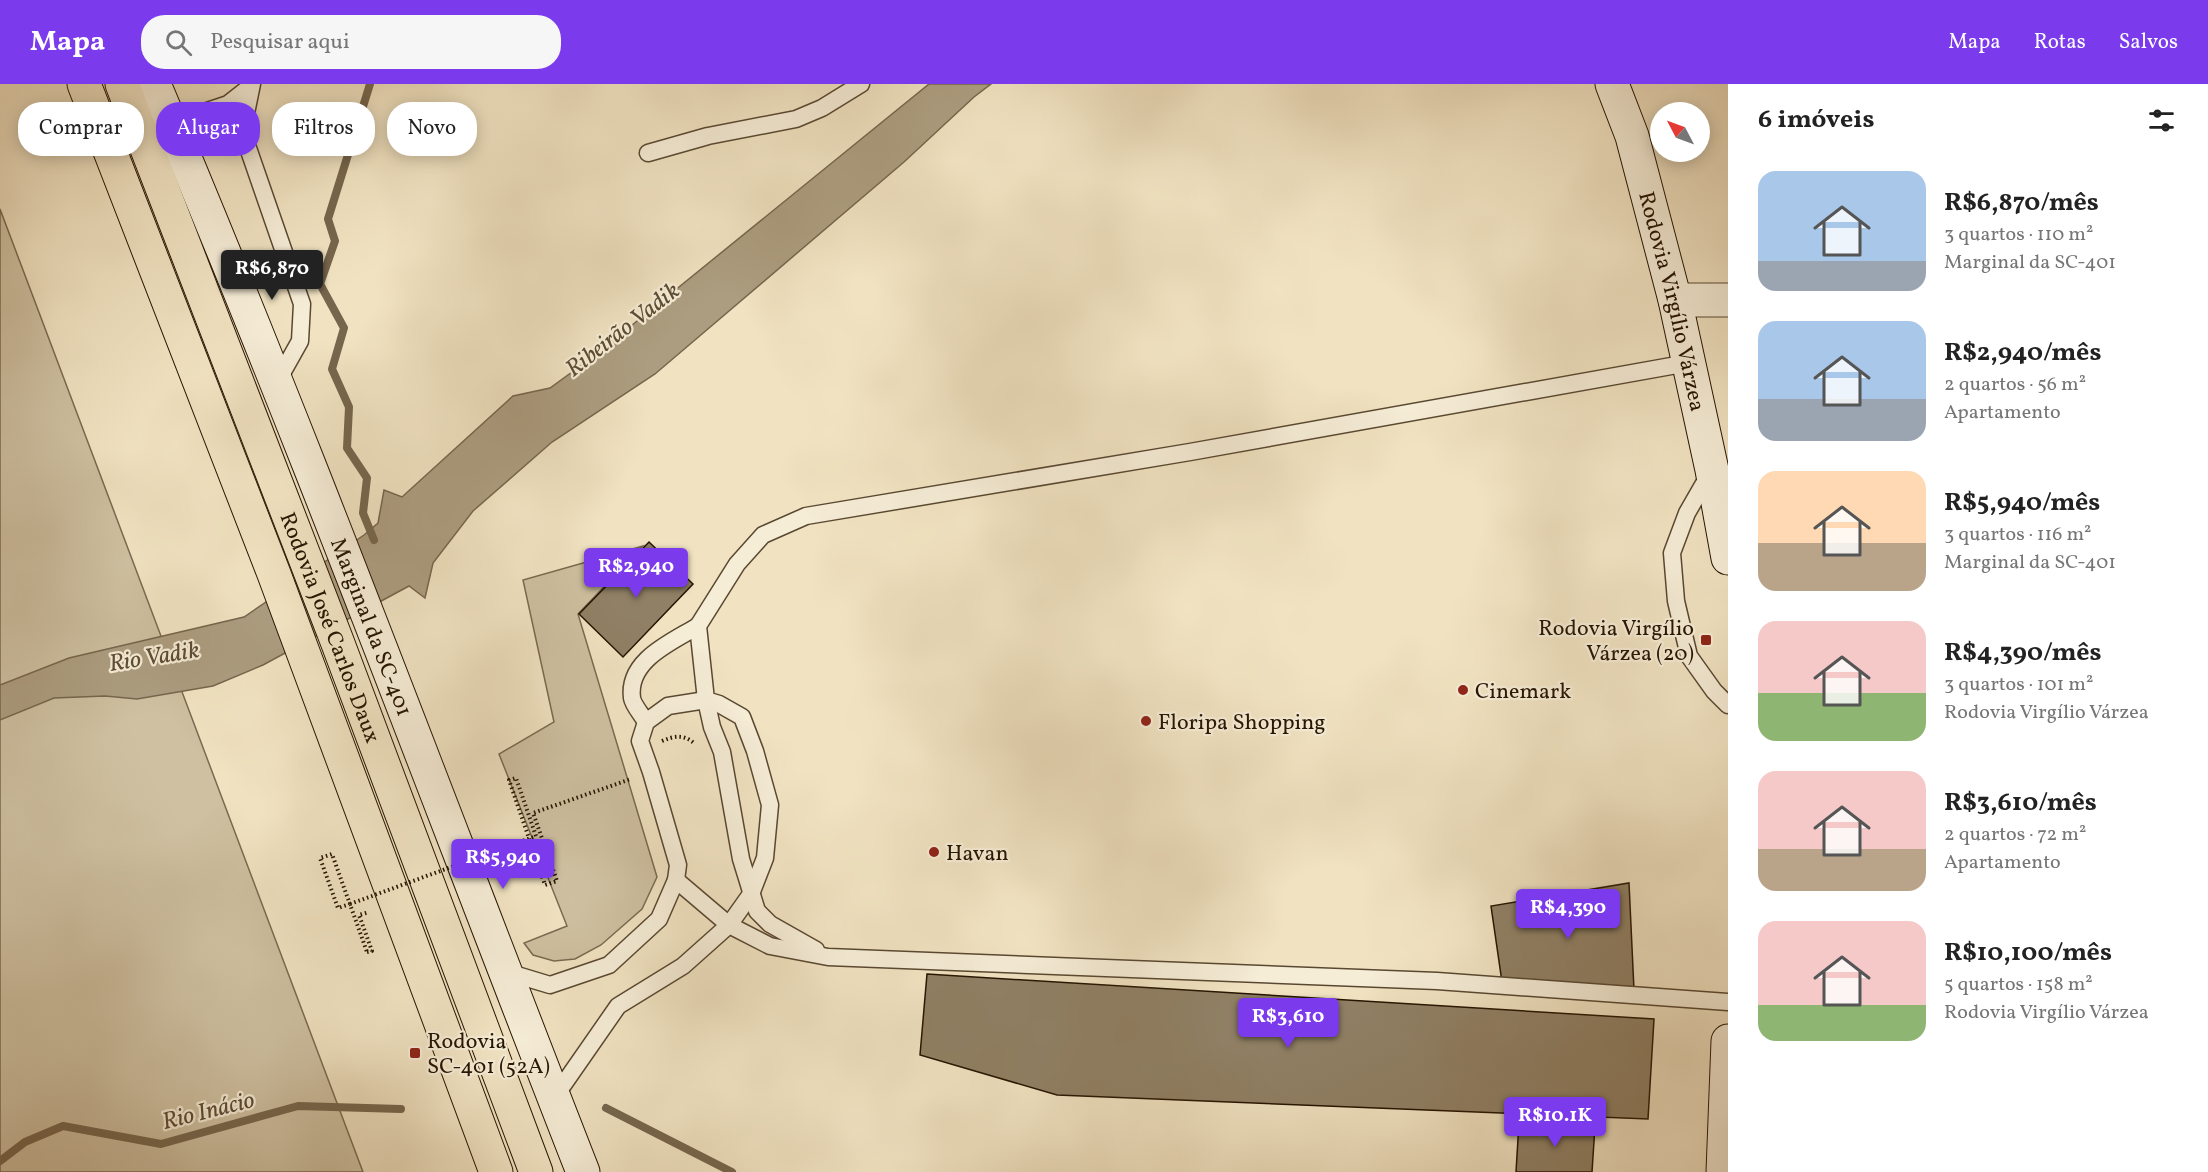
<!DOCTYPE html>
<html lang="pt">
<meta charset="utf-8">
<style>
:root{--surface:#fff;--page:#f6f6f6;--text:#222;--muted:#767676;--accent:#7c3aed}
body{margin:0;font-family:Vollkorn,serif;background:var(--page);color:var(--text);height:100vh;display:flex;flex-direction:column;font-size:22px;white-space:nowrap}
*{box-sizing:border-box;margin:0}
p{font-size:20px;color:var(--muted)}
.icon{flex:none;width:33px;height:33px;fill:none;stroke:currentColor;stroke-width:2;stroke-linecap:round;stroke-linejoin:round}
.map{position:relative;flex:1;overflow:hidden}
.drawer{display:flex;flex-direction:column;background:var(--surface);width:480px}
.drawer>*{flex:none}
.top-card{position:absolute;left:18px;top:18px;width:570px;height:54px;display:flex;gap:12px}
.needle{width:39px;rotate:311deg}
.fabs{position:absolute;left:1650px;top:18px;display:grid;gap:12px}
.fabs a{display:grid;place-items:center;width:60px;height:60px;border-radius:50%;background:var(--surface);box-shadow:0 3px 15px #0003;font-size:30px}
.price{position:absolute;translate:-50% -51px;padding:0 14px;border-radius:6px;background:var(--accent);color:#fff;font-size:20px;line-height:39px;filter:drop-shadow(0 2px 3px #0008)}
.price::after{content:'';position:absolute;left:50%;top:36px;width:18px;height:14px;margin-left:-9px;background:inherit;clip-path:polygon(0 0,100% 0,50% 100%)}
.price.current{background:#222;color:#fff}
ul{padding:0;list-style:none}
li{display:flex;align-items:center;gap:18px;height:150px;padding:0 30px}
li span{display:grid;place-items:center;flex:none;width:168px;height:120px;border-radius:18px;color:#555}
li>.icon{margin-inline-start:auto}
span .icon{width:72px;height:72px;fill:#fffc;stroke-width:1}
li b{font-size:26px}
h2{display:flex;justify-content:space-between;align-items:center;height:72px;padding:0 30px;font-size:26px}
.pill{padding:0 21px;border-radius:24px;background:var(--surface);box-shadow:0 3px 15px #0003;font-size:21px;line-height:54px}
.pill.current{background:var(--accent);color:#fff}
header{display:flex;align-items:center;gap:36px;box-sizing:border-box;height:84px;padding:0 30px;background:var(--accent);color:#fff}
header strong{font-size:28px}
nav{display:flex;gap:33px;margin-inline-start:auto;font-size:21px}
.search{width:420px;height:54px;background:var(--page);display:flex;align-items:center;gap:15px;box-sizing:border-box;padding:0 21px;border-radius:24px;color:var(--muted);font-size:22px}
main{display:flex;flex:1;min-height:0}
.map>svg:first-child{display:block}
.green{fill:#cec0a1;stroke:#7a6a51;stroke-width:1.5}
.water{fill:#ac9d80;stroke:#76664d;stroke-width:1.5}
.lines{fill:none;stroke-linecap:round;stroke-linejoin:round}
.stream{stroke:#76664d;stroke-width:8}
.building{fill:#908065;stroke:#261401;stroke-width:1.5}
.service-casing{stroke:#594831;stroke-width:19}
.minor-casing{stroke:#594831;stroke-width:35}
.secondary-casing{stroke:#261401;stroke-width:35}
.trunk-casing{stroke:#261401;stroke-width:35}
.path{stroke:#261401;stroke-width:4;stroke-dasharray:1.5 3;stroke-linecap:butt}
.service{stroke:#f6edd7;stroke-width:16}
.minor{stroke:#f6edd7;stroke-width:33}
.secondary{stroke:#f6edd7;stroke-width:33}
.trunk{stroke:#f1e3c2;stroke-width:33}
.path-bridge{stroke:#261401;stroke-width:4;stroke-dasharray:1.5 3;stroke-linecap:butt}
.poi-dot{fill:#8f2418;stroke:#f6edd7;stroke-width:2}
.labels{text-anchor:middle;stroke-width:4.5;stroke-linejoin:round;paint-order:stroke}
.street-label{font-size:22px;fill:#261401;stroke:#f6edd7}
.poi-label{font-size:22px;fill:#261401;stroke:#f6edd7;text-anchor:start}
.water-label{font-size:24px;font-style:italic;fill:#5c4b34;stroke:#f6edd7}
</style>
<header>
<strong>Mapa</strong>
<div class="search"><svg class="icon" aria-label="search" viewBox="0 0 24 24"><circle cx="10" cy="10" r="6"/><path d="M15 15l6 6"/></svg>Pesquisar aqui</div>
<nav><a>Mapa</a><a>Rotas</a><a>Salvos</a></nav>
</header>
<main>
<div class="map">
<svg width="1728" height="1088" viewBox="0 0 1728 1088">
<rect width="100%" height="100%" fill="#f1e3c2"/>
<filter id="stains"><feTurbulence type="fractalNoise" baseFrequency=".00333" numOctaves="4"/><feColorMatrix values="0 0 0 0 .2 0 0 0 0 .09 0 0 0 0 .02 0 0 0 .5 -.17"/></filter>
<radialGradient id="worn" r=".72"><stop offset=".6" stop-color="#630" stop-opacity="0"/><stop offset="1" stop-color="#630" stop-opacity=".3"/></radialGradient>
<g class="green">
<polygon points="0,125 363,1088 0,1088"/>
<polygon points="643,462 578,530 657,793 642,825 601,861 575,875 554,877 533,871 524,859 567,842 499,670 554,638 523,496"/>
</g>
<polygon class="water" points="929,0 991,0 974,13 904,78 655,290 552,358 473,427 433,479 425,514 409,502 263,581 213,602 137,615 105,612 54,614 0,636 0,601 69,574 244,533 364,451 378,439 384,406 402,413 513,312 550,304 594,272"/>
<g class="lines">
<g class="stream">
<polyline points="370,0 328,135 335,157 320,200 344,244 332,285 349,323 347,364 367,394 363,429 374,456"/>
<polyline points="606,1024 732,1088"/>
<polyline points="0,1077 25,1058 63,1042 161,1060 298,1022 401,1025"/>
</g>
</g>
<g class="building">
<polygon points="649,458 693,500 623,573 579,530"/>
<polygon points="1629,799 1634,906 1502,898 1491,822"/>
<polygon points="927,890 1654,935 1648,1035 1057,1011 920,971"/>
<polygon points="1519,1038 1595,1042 1592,1088 1516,1088"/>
</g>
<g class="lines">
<g class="service-casing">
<g id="service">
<polyline points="252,0 245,34 247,61 302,220 300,257 277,298"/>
<polyline points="171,39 228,20 251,2"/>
<polyline points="648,69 708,52 796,35 822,24 861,0"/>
<polyline points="1710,389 1687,429 1672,469 1676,517 1689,572 1714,607 1728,621"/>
<path d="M646,638C642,631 633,621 632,614C627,576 672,558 698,542"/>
<polyline points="676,796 729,841 770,862 828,873 1437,897 1728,918"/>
<polyline points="507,888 550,901 609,881 659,835 676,796 678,781 651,688 640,657 646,638 668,622 706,616 712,643 722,668 741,775 757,827 770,840 816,866"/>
<polyline points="554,1014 618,922 683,882 729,841 751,810 765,774 770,721 755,667 742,633 719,620 706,616 698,542 737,480 763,451 806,432 1190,368 1688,279"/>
</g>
</g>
<g class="minor-casing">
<polyline id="minor" points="1675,216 1728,216"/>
</g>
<g class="secondary-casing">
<g id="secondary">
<path id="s1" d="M154,0C306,359 441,725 583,1088"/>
<path id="s2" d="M1612,0L1632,52L1675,216L1712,386L1728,474"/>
<polyline points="1723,1088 1728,957"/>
</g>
</g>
<g class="trunk-casing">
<g id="trunk">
<polyline points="84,0 274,490 496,1088"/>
<path id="s3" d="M122,0L337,557L536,1088"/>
</g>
</g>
<g class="path">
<path d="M662,657C674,652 683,650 694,659"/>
<polyline points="536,752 516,694 509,696 545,801 557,797 533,729 631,695"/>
<polyline points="350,820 338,824 320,774 332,770 367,868"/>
<polyline points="367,868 372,867 359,831 369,828"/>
</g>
<use href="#service" class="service"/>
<use href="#minor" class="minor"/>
<use href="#secondary" class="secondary"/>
<use href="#trunk" class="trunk"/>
<polyline class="path-bridge" points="350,820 536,752"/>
</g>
<g class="poi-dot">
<rect x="1700" y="550" width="12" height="12" rx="3"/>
<circle cx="1463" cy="606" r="6"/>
<circle cx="1146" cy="637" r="6"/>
<circle cx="934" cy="768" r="6"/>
<rect x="409" y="963" width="12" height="12" rx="3"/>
</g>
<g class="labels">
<g class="street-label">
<text dy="8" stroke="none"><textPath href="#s2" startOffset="226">Rodovia Virgílio Várzea</textPath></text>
<text dy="8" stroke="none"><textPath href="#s1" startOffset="585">Marginal da SC-401</textPath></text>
<text dy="8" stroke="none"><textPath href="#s3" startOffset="582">Rodovia José Carlos Daux</textPath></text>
</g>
<g class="poi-label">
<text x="1694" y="551" text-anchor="end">Rodovia Virgílio<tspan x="1694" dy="25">Várzea (20)</tspan></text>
<text x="1475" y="614">Cinemark</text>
<text x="1158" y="645">Floripa Shopping</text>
<text x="946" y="776">Havan</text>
<text x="427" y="964">Rodovia<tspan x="427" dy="25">SC-401 (52A)</tspan></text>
</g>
<g class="water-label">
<text transform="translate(622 245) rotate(-38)" y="8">Ribeirão Vadik</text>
<text transform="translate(154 572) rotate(-9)" y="8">Rio Vadik</text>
<text transform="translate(208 1026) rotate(-14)" y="8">Rio Inácio</text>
</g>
</g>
<rect width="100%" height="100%" filter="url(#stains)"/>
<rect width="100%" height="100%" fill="url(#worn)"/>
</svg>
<div class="fabs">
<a><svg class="needle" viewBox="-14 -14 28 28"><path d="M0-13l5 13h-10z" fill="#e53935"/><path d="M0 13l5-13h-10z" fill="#767676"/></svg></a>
</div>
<b class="price current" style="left:272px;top:217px">R$6,870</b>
<b class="price" style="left:636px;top:515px">R$2,940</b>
<b class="price" style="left:503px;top:806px">R$5,940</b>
<b class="price" style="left:1568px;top:856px">R$4,390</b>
<b class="price" style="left:1288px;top:965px">R$3,610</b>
<b class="price" style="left:1555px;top:1064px">R$10.1K</b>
<div class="top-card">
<a class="pill">Comprar</a>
<a class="pill current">Alugar</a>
<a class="pill">Filtros</a>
<a class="pill">Novo</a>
</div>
</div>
<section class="drawer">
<h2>6 imóveis<svg class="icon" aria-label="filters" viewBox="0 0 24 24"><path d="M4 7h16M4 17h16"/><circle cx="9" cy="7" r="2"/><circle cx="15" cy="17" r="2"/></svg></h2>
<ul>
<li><span style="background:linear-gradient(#a9c7e8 75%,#9aa5b1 0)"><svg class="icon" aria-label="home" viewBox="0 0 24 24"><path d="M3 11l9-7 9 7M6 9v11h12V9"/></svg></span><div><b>R$6,870/mês</b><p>3 quartos · 110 m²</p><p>Marginal da SC-401</p></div></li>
<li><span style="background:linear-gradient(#a9c7e8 65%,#9aa5b1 0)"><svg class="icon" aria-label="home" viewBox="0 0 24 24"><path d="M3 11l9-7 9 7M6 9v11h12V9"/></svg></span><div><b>R$2,940/mês</b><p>2 quartos · 56 m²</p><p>Apartamento</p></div></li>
<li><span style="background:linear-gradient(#ffd9b3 60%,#b9a48a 0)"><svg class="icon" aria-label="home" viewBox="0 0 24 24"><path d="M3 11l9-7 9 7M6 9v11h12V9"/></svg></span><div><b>R$5,940/mês</b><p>3 quartos · 116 m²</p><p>Marginal da SC-401</p></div></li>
<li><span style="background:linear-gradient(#f6c9c9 60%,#8fb573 0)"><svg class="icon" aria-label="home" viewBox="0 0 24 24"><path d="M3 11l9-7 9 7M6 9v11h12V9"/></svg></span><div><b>R$4,390/mês</b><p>3 quartos · 101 m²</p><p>Rodovia Virgílio Várzea</p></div></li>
<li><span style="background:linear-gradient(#f6c9c9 65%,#b9a48a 0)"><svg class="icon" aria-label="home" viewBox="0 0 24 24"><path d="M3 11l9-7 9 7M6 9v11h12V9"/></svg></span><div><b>R$3,610/mês</b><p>2 quartos · 72 m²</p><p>Apartamento</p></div></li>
<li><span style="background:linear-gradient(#f6c9c9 70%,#8fb573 0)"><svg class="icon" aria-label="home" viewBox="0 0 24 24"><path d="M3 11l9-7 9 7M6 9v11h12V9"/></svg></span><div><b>R$10,100/mês</b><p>5 quartos · 158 m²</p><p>Rodovia Virgílio Várzea</p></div></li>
</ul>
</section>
</main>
